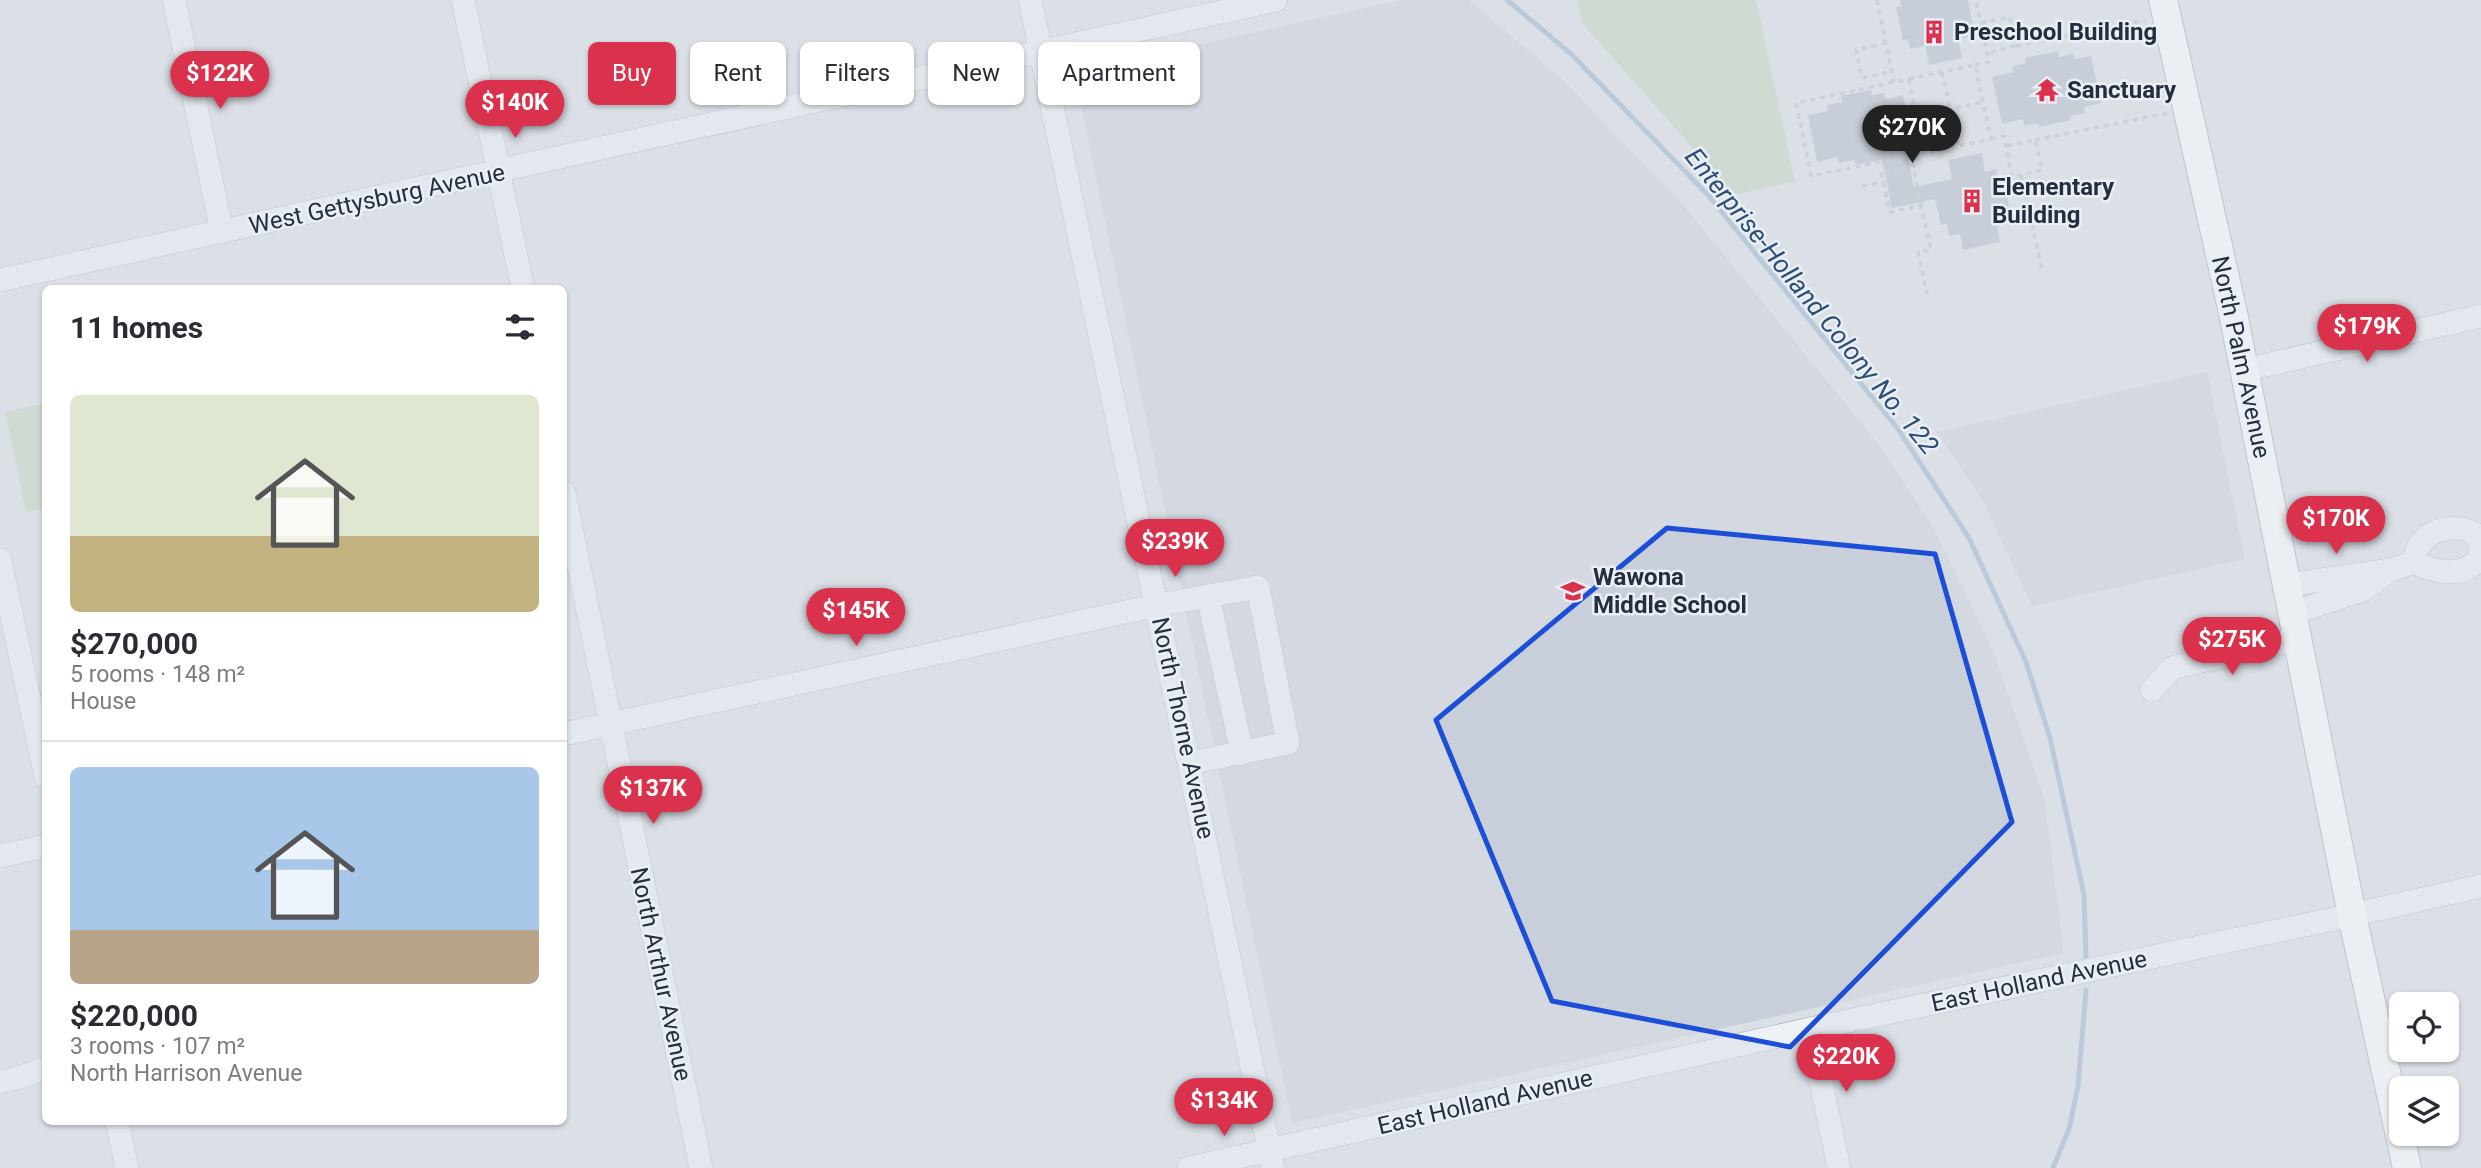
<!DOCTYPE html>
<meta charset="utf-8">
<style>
:root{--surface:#fff;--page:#f2f2f3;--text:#2b2b33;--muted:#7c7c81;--line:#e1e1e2;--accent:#da324d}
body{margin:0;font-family:Roboto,sans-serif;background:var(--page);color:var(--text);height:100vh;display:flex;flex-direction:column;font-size:26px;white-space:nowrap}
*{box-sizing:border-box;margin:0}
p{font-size:23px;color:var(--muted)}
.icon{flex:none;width:38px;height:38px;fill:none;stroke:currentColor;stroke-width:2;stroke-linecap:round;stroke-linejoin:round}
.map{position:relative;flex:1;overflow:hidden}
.drawer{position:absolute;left:42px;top:285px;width:525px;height:840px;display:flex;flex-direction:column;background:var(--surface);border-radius:10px;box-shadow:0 2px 5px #0004}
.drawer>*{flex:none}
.guide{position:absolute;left:588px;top:42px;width:665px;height:63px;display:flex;gap:14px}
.controls{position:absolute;left:2389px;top:992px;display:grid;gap:14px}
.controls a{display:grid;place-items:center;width:70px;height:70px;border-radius:10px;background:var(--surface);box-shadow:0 2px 5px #0004;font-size:35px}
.price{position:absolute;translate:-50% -60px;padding:0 16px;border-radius:24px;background:var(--accent);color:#fff;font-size:23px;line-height:46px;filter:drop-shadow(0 2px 4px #0008)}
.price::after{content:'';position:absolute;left:50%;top:42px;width:21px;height:16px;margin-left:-10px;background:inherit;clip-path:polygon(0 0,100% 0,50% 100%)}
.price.active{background:#222;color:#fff}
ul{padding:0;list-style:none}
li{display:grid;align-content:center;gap:14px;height:371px;padding:0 28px}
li+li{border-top:2px solid var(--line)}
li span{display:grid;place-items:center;height:217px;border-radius:10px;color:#555}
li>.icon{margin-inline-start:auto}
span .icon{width:126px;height:126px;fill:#fffc;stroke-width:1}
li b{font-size:30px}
h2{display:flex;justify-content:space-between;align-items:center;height:84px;padding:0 28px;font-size:30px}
.pill{padding:0 24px;border-radius:10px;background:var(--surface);box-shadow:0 2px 5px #0004;font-size:24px;line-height:63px}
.pill.active{background:var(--accent);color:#fff}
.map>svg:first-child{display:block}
.built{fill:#c9cfda}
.green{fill:#c1d2bb}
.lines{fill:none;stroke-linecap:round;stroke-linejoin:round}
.stream{stroke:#92afcb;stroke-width:5}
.building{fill:#b2b9c4}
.minor-casing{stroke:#a0a7b1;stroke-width:24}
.major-casing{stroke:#99a4b4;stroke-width:30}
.path{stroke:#b9bec6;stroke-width:3.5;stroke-dasharray:5 5;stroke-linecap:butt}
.minor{stroke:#eef1f5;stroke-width:23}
.major{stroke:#fff;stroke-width:28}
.marked{fill:none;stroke:#1d4ed8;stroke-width:5;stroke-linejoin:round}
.labels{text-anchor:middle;stroke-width:5;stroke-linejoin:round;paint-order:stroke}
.poi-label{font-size:24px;font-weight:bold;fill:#242e3f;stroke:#eaeff5;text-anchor:start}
.street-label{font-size:24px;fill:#242e3f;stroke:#eaeff5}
.water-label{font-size:26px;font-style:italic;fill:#2b4d76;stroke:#eaeff5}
</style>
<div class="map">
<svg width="2481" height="1168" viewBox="0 0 2481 1168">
<rect width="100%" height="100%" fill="#dbe0e7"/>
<g class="built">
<polygon points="1402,0 1469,0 1562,79 1684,206 1880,446 1934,529 1994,653 2045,801 2064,953 1292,1123 1074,72"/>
<polygon points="2207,372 2245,559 2032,606 1983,501 1937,432"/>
</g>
<g class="green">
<polygon points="1577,0 1756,0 1795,181 1734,195 1582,23"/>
<polygon points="45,403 45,508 26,512 5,412"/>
</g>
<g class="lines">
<g class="stream">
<polyline points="1507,0 1571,54 1708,195 1898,429 1969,538 2026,662 2050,738 2084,895 2086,958"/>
<polyline points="2053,1168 2069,1129 2078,1086 2086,990"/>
</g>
</g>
<g class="building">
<polygon points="1900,0 1968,0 1973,27 1967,28 1968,37 1958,39 1962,58 1929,65 1925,46 1910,49 1908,39 1903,41 1896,7 1901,6"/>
<polygon points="2058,51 2059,57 2073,54 2075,59 2091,56 2101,103 2084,107 2085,113 2070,116 2071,120 2039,127 2038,123 2024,126 2023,119 2002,124 1992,77 2013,72 2012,66 2026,63 2025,58"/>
<polygon points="1871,90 1872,95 1884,93 1886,99 1903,95 1913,142 1905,144 1914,187 1952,179 1948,160 1982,153 1985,172 1996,169 1998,178 2003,177 2010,211 2005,212 2007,224 1997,226 2000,242 1963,250 1960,234 1949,236 1947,224 1941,225 1935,199 1892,208 1882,160 1856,165 1854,160 1839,163 1838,157 1817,162 1808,115 1828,111 1827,105 1842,102 1841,96"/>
</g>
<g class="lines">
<g class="minor-casing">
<g id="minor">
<polyline points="174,0 222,232"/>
<polyline points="463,0 523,289"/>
<polyline points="1030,0 1273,1168"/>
<polyline points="0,280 1276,0"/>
<polyline points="2244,370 2481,316"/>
<polyline points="564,493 701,1168"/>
<polyline points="0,560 46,778"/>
<path d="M2414,562C2417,531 2452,519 2477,535L2481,549"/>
<path d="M2287,585L2392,570L2414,562C2435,573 2468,579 2481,555"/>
<polyline points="1208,596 1242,753"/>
<polyline points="2293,613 2365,589 2386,573"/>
<polyline points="2152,690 2172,668 2297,639"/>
<polyline points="564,734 1158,605 1258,587 1288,743 1190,763"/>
<polyline points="0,856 46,846"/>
<polyline points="1810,1029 1839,1168"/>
<polyline points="0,1082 24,1076 46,1068"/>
<polyline points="117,1122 127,1168"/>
<polyline points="1189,1168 1810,1029 2352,915 2481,886"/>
</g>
</g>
<g class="major-casing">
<polyline id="major" points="2163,0 2233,313 2352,915 2407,1168"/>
</g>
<g class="path">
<polyline points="1877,0 1894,82"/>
<polyline points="1981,23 2010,17 2016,46 1987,53"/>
<polyline points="1886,43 1856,50 1862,78 1891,72"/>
<polyline points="2016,46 2145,20"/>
<polyline points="1975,65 1989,62 1976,0"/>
<polyline points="1942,72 1958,145"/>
<polygon points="1909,79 1924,153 1811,176 1796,103"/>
<polyline points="1909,79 1975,65 1991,139 1924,153"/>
<polyline points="1917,116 1983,102"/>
<polyline points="1991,139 2004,136 2012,177 2042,170 2035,140 2006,146"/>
<polyline points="2035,140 2167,113"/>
<polyline points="1898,158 1900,168 1881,172 1890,212 1921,206 1931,250 1918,252 1927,294"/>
<polyline points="1901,168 1913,165 1921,206"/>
<polyline points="2021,175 2042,270"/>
<polyline points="1862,186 1884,182"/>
</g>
<use href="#minor" class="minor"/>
<use href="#major" class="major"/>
</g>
<path d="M0 0H2481V1168H0ZM1667,528L1935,554L2012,822L1790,1047L1552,1001L1436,720Z" fill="#dbe0e7" fill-opacity=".55" fill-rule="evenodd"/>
<path class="marked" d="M1667,528L1935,554L2012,822L1790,1047L1552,1001L1436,720Z"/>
<defs>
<g id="building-bare" transform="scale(1.89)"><path d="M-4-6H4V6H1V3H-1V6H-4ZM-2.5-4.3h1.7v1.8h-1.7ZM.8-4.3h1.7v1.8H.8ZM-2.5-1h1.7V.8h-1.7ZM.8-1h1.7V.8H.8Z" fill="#da324d" stroke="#eaeff5" stroke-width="2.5" paint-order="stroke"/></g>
<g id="temple-bare" transform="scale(1.89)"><path d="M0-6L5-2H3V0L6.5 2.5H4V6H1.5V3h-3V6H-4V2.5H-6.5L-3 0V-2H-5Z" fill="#da324d" stroke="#eaeff5" stroke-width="2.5" paint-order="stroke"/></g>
<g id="school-bare" transform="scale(1.89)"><path d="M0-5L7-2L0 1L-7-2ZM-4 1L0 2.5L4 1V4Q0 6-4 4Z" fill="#da324d" stroke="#eaeff5" stroke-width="2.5" paint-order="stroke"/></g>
</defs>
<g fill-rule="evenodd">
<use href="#building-bare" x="1934" y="32"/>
<use href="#temple-bare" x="2047" y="90"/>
<use href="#building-bare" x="1972" y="201"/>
<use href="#school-bare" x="1573" y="591"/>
</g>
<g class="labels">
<g class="poi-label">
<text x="1954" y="40">Preschool Building</text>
<text x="2067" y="98">Sanctuary</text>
<text x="1992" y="195">Elementary<tspan x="1992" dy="28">Building</tspan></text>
<text x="1593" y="585">Wawona<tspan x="1593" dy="28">Middle School</tspan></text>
</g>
<g class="street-label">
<text transform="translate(377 199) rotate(-12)" y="8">West Gettysburg Avenue</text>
<text transform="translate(2241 357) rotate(78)" y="8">North Palm Avenue</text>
<text transform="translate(1183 728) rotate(78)" y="8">North Thorne Avenue</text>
<text transform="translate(661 974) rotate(78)" y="8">North Arthur Avenue</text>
<text transform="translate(2039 981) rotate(-12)" y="8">East Holland Avenue</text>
<text transform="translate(1485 1102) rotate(-13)" y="8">East Holland Avenue</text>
</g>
<g class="water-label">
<text transform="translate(1812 301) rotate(51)" y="9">Enterprise-Holland Colony No. 122</text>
</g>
</g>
</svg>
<div class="controls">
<a><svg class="icon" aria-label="locate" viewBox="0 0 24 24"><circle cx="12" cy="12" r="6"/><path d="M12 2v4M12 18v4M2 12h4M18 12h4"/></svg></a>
<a><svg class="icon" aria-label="layers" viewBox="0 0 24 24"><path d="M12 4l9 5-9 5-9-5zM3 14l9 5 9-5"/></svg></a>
</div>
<b class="price" style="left:220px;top:111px">$122K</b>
<b class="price" style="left:515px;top:140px">$140K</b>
<b class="price active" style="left:1912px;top:165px">$270K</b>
<b class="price" style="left:2367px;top:364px">$179K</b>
<b class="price" style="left:2336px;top:556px">$170K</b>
<b class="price" style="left:1175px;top:579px">$239K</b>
<b class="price" style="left:856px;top:648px">$145K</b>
<b class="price" style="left:2232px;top:677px">$275K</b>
<b class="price" style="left:653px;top:826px">$137K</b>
<b class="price" style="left:1846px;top:1094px">$220K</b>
<b class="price" style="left:1224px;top:1138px">$134K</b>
<div class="guide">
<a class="pill active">Buy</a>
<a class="pill">Rent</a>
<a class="pill">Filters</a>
<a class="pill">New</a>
<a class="pill">Apartment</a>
</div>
<section class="drawer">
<h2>11 homes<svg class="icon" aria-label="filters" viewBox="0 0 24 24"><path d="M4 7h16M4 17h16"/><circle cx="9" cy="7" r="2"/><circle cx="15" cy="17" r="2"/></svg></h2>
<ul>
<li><span style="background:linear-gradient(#dfe7d0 65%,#c2b280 0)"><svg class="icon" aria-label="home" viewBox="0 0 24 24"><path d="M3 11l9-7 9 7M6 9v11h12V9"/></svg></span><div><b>$270,000</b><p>5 rooms · 148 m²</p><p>House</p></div></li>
<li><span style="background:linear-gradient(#a9c7e8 75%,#b9a48a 0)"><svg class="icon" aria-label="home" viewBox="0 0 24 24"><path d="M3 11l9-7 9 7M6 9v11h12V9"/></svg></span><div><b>$220,000</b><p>3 rooms · 107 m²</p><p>North Harrison Avenue</p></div></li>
</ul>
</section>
</div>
